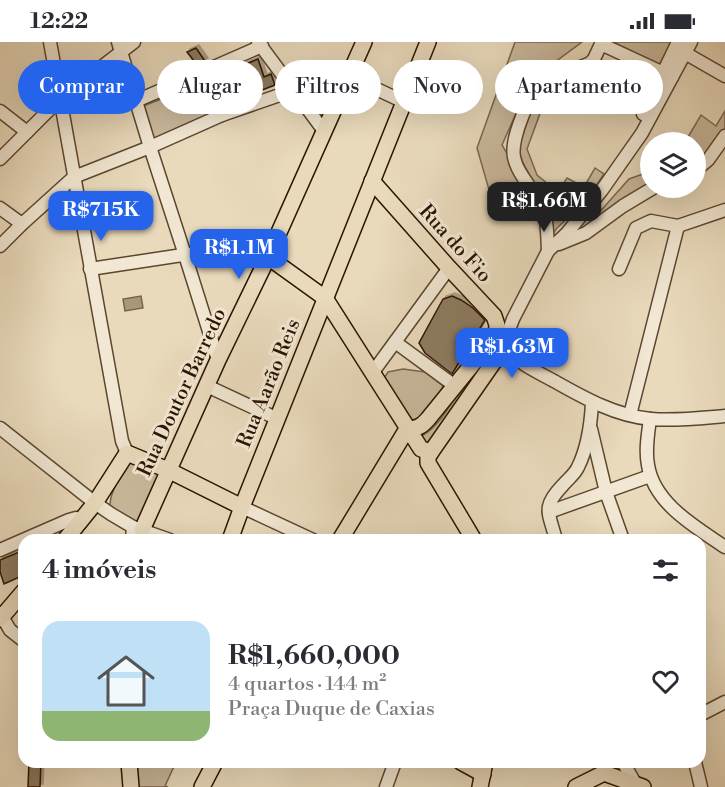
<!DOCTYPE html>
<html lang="pt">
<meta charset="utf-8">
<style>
:root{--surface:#fff;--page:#f7f7f7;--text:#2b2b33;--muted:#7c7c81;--accent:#2563eb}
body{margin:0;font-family:"Libre Bodoni",serif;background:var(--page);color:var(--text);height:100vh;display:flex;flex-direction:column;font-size:22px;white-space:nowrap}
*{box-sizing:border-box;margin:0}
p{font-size:20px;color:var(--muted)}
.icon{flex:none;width:33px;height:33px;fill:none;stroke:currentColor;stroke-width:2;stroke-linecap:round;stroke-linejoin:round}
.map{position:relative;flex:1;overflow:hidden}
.drawer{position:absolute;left:18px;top:492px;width:688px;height:234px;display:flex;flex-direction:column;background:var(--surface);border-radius:18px;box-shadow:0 6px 24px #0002}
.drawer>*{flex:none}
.guide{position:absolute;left:18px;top:18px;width:690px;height:54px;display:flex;gap:12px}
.fabs{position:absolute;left:640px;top:90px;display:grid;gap:12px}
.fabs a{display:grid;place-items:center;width:66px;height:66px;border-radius:50%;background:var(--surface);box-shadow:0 6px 24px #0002;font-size:30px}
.price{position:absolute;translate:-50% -51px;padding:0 14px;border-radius:12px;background:var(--accent);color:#fff;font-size:20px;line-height:39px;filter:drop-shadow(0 2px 3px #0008)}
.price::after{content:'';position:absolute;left:50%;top:36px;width:18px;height:14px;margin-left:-9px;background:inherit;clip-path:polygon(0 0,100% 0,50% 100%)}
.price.current{background:#222;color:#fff}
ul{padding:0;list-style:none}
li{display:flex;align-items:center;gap:18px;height:150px;padding:0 24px}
li span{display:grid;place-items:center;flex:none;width:168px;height:120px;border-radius:18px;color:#555}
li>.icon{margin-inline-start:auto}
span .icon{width:72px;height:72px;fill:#fffc;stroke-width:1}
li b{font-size:26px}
h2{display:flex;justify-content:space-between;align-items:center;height:72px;padding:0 24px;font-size:26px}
.pill{padding:0 21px;border-radius:27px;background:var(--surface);box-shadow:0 6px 24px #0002;font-size:21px;line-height:54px}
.pill.current{background:var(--accent);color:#fff}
.status{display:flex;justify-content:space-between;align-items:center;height:42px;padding:0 30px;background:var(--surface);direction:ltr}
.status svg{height:16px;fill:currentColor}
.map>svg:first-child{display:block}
.green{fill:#c9b89c;stroke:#7a664e;stroke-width:1.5}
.water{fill:#a9977c;stroke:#77634a;stroke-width:1.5}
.building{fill:#8e7b62;stroke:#2c1400;stroke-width:1.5;filter:url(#shadow)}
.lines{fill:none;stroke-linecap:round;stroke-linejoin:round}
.minor-casing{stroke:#5b462f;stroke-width:15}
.major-casing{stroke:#2c1400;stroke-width:18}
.minor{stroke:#f1e7d3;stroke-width:12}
.major{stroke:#e9dabc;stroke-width:15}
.labels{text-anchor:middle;stroke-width:6;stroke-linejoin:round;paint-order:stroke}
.street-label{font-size:20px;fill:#2c1400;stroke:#f1e7d3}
</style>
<div class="status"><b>12:22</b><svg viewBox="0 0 49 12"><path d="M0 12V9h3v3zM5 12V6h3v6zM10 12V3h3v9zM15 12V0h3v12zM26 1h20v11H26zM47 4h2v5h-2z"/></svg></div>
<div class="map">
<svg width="725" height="745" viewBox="0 0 725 745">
<defs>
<filter id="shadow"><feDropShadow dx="3" dy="-3" stdDeviation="0" flood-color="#0004"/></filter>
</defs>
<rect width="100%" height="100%" fill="#e9dabc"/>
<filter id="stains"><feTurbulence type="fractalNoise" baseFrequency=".00333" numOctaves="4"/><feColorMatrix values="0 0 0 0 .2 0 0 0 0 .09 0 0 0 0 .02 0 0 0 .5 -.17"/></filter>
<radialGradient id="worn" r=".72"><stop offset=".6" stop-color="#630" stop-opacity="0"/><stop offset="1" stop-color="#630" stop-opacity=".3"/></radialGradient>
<g class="green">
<polygon points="515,0 582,0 531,38 502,103 533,156 496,172 477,106"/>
<polygon points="613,0 679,0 660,26"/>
<polygon points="343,37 326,81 303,47"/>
<polygon points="203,41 216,74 153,101 143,64"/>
<polygon points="532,61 542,66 527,107 537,133 558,150 567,136 584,145 595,126 604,132 584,161 557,186 552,193 518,118 520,93"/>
<polygon points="725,69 725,88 709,117 696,126 696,100 685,100 701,73 716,84"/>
<polygon points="651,129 651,144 581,191 629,137"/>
<polygon points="403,327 425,330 443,344 434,365 415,383 383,338 388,330"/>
<path d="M462,345L471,348L429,409L417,396C437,389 450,363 462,345Z"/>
<path d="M130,421L163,433L139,482L110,466C109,451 120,436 126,423Z"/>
<polygon points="131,720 176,720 165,744 168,745 134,745"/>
</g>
<polygon class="water" points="141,254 143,266 125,269 123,257"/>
<g class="building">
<polygon points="196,6 205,19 197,23 187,10"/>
<polygon points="258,17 264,35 271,32 275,43 226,62 215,35"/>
<polygon points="603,37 622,47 609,71 590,60"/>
<polygon points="452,254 461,258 473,266 485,278 452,332 425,311 419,301 443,257"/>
<polygon points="24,508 24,533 4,542 0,530 0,518"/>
<polygon points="29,720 41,720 40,745 28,745"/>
</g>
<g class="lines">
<g class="minor-casing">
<g id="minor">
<polyline points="50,0 122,399 127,411"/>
<polyline points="118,0 150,105 185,213 218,318"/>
<polyline points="258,0 324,89"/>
<polyline points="685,11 725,34"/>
<polyline points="203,31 222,73"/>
<polyline points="349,34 404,60"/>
<polyline points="136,59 262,4"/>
<polyline points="0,69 27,90"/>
<polyline points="643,72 678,0"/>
<polyline points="0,117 60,57 134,0"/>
<polyline points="696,128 708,118 725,94"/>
<polyline points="0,166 22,182"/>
<polyline points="559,202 586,191 623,164 653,146"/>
<polyline points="0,204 22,182 74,135 150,105 222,73 352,28"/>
<path d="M548,209C547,192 548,174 539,159C531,145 517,131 514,115C510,97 531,46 547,36C560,29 577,28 590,21L594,17L601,2L672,35"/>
<polyline points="90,227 242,204 253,205 268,215"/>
<polyline points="619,227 636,186 651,179 678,184"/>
<polyline points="395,300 455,344"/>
<polyline points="504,301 513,277 548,209 567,191 602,148 642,91 691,0"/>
<path d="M505,305C517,321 537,330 554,339C584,356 616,374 651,377C676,379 701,376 725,374"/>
<polyline points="373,330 449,226"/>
<polyline points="207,344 278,377"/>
<polyline points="630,373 678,184 725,168"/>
<path d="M650,377C648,392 645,408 648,423C654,462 696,485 725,505"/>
<polyline points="0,386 95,461 111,472 133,485 170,498"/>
<polyline points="591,387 606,450 623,498"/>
<polyline points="242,465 313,498"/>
<polyline points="549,470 650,434"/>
<polyline points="132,498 133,485"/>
<path d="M556,498C549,470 541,466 563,443C568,437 575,432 578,425C587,407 591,380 592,361"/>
<polyline points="0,508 69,478 76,476 81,479"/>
<polyline points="0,571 10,588 24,599"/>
<polyline points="700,673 725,660"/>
<polyline points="623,720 636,743"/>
<polyline points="695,720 701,745"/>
<polyline points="386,745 395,720"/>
</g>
</g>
<g class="major-casing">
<g id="major">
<polyline points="372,139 449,226 494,274 497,283 496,296"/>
<polyline points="268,215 325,256 421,407 431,410"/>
<polyline points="142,488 218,318 268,215 364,0"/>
<polyline points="65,498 95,461 127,411 168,428 242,465"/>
<polyline points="230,498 242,465 428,0"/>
<path d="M340,498L407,387C417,387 422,384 428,377L484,308C490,281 521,309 495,318L486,314L484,308"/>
<polyline points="474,498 428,421 428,415 431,410 495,318"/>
<polyline points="0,577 24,549"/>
<polyline points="129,720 131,745"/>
<polyline points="461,720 483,732"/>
<polyline points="202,745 215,720"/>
<polyline points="480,745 485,720"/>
<polyline points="576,745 604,731 643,745"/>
</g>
</g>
<use href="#minor" class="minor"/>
<use href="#major" class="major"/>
</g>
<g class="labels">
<g class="street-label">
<text transform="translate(456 201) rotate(48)" y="7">Rua do Fio</text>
<text transform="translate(268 341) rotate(-68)" y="7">Rua Aarão Reis</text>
<text transform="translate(181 350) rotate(-65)" y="7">Rua Doutor Barredo</text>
</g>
</g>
<rect width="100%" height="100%" filter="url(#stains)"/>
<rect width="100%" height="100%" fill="url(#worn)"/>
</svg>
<div class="fabs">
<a><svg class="icon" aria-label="layers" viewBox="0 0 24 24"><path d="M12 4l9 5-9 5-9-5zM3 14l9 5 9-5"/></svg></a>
</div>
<b class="price current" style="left:544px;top:191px">R$1.66M</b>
<b class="price" style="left:101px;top:200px">R$715K</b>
<b class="price" style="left:239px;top:238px">R$1.1M</b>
<b class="price" style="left:512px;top:337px">R$1.63M</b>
<div class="guide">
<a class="pill current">Comprar</a>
<a class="pill">Alugar</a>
<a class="pill">Filtros</a>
<a class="pill">Novo</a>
<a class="pill">Apartamento</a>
</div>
<section class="drawer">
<h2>4 imóveis<svg class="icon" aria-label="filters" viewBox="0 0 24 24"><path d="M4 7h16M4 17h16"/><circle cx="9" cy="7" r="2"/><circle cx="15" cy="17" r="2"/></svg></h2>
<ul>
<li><span style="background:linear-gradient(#bfe0f5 75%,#8fb573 0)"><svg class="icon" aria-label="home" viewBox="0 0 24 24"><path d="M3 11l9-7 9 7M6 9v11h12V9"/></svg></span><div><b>R$1,660,000</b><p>4 quartos · 144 m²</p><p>Praça Duque de Caxias</p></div><svg class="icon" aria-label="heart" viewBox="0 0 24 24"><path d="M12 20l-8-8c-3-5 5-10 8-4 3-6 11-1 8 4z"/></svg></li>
</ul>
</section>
</div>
